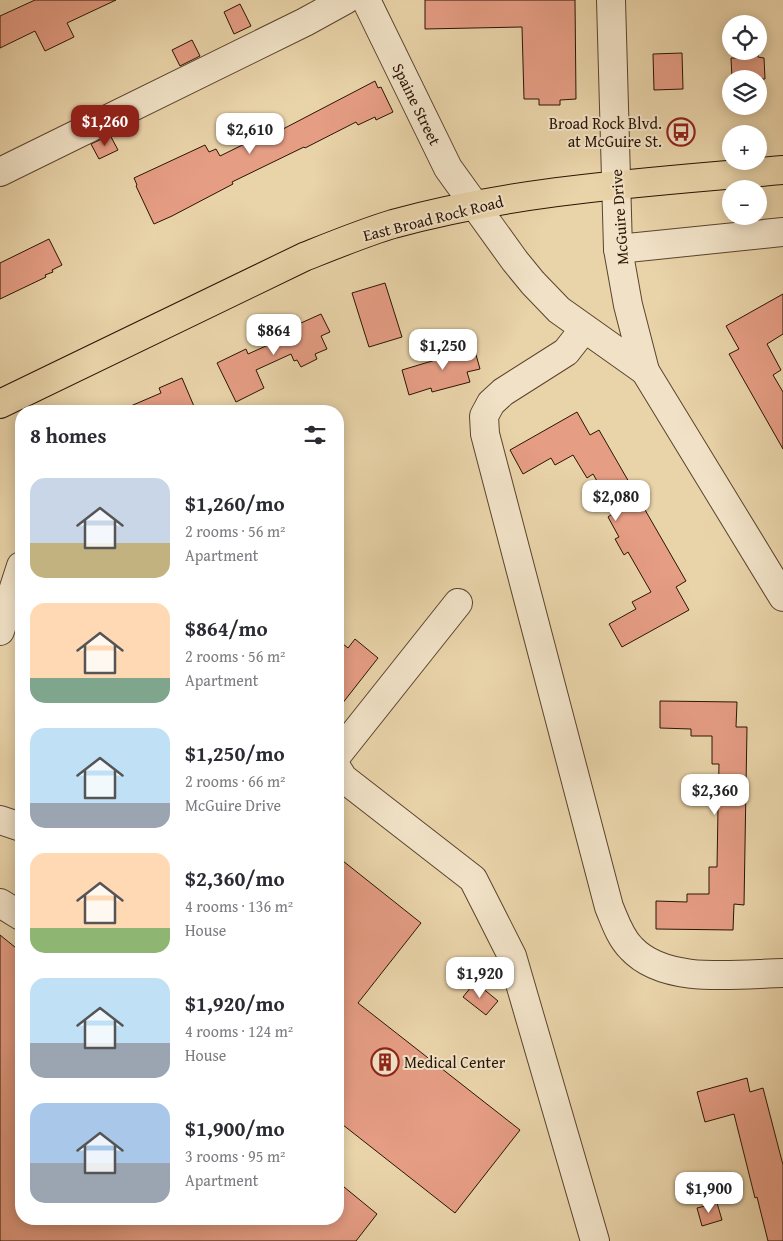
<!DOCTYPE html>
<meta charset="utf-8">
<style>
:root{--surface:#fff;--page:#f7f7f7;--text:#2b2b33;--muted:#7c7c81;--accent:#8f2418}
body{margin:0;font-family:"Gentium Book Plus",serif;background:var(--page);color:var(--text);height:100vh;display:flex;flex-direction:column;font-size:19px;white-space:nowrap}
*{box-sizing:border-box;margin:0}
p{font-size:16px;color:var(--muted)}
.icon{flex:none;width:28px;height:28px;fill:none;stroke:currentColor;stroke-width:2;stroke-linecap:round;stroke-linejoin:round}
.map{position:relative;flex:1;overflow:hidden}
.side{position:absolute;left:15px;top:405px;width:329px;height:820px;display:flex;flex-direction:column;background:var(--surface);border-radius:20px;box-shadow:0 2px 12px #0003}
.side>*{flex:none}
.fabs{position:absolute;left:722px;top:15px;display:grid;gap:10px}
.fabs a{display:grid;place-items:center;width:45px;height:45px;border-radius:50%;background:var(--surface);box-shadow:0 2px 12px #0003;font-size:25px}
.price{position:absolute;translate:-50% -42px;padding:0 11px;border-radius:10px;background:#fff;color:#222;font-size:16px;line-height:32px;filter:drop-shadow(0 1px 2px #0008)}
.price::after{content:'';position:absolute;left:50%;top:30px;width:15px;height:11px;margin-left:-8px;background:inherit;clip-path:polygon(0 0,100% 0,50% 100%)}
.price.current{background:var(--accent);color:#fff}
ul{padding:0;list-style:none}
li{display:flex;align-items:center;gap:15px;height:125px;padding:0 15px}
li span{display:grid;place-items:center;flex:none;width:140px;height:100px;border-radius:15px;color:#555}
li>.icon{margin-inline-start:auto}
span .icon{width:60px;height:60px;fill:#fffc;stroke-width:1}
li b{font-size:21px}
h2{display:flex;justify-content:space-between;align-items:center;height:60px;padding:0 15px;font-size:21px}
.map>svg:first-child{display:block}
.building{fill:#e59d84;stroke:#2a1404}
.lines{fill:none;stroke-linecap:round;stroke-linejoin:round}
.minor-casing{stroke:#5a442d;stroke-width:30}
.major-casing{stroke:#2a1404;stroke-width:30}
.minor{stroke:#f1e2c7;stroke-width:28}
.major{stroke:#e9d3a9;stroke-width:28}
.labels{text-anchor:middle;stroke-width:4;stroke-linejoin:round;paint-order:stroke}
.street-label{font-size:16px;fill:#2a1404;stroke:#f1e2c7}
.poi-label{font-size:16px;fill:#2a1404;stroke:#f1e2c7;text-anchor:end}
</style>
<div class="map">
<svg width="783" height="1241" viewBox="0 0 783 1241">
<rect width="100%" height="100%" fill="#e9d3a9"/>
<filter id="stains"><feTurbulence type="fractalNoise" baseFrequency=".004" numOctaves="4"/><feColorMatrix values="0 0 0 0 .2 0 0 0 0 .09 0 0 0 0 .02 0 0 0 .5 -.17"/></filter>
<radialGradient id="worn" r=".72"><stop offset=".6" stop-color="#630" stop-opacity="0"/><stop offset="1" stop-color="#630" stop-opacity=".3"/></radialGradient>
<g class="building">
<polygon points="35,0 116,0 67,23 74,37 45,51 35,31 0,48 0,16"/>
<polygon points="425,0 575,0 576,99 560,100 560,105 539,105 539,99 524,99 522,27 425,29"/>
<polygon points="240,4 251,26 234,34 224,12"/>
<polygon points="192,40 200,56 180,66 172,50"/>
<polygon points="740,51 758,51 758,57 764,58 765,79 732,79 731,58 740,58"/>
<polygon points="682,53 683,89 654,90 653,54"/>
<polygon points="375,81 378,88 381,87 393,112 376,120 375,117 358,125 356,122 305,148 304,147 232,182 233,184 172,216 154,224 152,220 136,186 137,185 134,178 205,145 209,152 216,149 220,156 281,126 283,129"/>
<polygon points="110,135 118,150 99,159 91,144"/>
<polygon points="49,239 62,265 52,270 53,272 45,275 46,277 0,299 0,263"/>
<polygon points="385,283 402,337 369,347 352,293"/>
<polygon points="783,294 783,334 767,344 781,370 773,375 783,392 783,449 729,354 739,349 726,326"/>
<polygon points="321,314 330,332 321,336 327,349 315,354 317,359 301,367 297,360 294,361 291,354 256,370 264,388 236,402 217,363 246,349 248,354 284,338 281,332"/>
<polygon points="473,344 480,369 467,372 470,382 432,392 431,388 409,395 402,370 452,355 450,350"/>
<polygon points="182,378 196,411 119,411 161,393 159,388"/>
<polygon points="577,412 590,435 599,430 686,581 676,587 689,610 622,647 609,624 636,609 632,602 651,592 628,552 624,555 615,539 619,537 608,517 615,512 593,474 587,478 573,455 555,465 551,458 523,474 510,450"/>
<polygon points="355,639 378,658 338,709 338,640 348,648"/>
<polygon points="660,701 737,702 736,727 747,727 744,905 734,904 733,930 656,929 656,901 687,902 687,894 709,894 709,867 717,867 718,809 719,764 712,764 712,736 691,736 691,729 660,728"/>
<polygon points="338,857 421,923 358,1003 520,1130 455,1213 338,1121"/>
<polygon points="0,935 21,952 21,1219 338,1219 338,1182 377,1214 356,1241 0,1241"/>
<polygon points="475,982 498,1001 486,1015 463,997"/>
<polygon points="747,1078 750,1092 763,1088 783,1165 783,1241 768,1241 757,1197 755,1198 734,1114 705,1122 697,1092"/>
<polygon points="717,1203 722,1220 702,1226 697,1208"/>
</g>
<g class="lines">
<g class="minor-casing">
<g id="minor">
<polyline points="366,0 448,168 515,261 533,283 559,310 645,371"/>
<polyline points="611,0 618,249 628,305 645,371 783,597"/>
<polyline points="0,172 305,22 345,0"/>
<polyline points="618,249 783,232"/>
<path d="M584,329L566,352L503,392L491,403L484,416L485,434L609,907C615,921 620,937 631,948C665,985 737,974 783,973"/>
<polyline points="0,631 21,566"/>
<polyline points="338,754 458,603"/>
<polyline points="338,770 343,778 473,879 512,956 595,1241"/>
<polyline points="0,820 21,827"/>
<polyline points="0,903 21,916"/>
</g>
</g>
<g class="major-casing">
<path id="major" d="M0,404L304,257C334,245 363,233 393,224C520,189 653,182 783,170"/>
</g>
<use href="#minor" class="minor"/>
<use href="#major" class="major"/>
</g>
<defs>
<g id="bus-ring" transform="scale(1.4375)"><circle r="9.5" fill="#f1e2c7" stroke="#8f2418" stroke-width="1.5"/><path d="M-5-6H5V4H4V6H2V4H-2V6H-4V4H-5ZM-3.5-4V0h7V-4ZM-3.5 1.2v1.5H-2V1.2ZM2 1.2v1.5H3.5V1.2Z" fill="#8f2418"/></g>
<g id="building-ring" transform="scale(1.4375)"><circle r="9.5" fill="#f1e2c7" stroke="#8f2418" stroke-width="1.5"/><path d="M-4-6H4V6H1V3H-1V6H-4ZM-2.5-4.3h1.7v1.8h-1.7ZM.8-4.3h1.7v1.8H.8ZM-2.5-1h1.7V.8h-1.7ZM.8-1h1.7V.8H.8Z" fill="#8f2418"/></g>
</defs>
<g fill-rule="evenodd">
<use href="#bus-ring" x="681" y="132"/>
<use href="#building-ring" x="385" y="1062"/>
</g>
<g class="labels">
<g class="street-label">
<text transform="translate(417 104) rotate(64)" y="6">Spaine Street</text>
<text transform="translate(619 217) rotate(-94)" y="6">McGuire Drive</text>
<text transform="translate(433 218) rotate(-14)" y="6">East Broad Rock Road</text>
</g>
<g class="poi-label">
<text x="662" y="129">Broad Rock Blvd.<tspan x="662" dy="18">at McGuire St.</tspan></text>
<text x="404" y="1068" text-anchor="start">Medical Center</text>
</g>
</g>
<rect width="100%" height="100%" filter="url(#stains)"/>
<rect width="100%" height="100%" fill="url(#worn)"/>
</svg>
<div class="fabs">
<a><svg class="icon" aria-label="locate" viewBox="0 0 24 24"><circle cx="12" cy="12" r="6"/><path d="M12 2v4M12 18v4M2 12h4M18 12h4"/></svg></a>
<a><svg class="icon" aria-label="layers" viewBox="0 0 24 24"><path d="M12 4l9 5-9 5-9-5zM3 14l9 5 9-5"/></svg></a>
<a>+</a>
<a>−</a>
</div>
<b class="price current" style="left:105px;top:147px">$1,260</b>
<b class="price" style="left:250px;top:155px">$2,610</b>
<b class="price" style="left:274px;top:356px">$864</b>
<b class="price" style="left:443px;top:371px">$1,250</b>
<b class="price" style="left:616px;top:522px">$2,080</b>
<b class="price" style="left:715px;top:816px">$2,360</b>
<b class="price" style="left:480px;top:999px">$1,920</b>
<b class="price" style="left:709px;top:1214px">$1,900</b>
<section class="side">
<h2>8 homes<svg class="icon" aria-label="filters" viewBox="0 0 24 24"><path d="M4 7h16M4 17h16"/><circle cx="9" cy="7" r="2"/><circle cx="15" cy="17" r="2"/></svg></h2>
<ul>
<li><span style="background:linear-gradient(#c9d6e8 65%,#c2b280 0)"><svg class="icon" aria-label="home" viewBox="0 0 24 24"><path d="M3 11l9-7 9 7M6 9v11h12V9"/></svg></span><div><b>$1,260/mo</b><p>2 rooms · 56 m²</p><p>Apartment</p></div></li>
<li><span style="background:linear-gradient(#ffd9b3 75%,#7fa58c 0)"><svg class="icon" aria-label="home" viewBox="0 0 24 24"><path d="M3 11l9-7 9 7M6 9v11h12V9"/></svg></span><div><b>$864/mo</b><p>2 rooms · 56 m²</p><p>Apartment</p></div></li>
<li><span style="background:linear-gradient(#bfe0f5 75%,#9aa5b1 0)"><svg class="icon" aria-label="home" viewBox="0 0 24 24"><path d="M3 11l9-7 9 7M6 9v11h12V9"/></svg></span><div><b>$1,250/mo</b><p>2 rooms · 66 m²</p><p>McGuire Drive</p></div></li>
<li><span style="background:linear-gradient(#ffd9b3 75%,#8fb573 0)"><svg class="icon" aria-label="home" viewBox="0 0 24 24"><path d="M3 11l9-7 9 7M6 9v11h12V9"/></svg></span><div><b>$2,360/mo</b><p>4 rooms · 136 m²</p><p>House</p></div></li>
<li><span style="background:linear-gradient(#bfe0f5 65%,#9aa5b1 0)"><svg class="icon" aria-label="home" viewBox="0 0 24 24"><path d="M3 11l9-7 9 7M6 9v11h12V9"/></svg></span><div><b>$1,920/mo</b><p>4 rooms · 124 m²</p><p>House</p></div></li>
<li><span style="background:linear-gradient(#a9c7e8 60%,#9aa5b1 0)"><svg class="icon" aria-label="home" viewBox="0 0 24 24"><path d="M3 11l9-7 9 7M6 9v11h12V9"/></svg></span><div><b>$1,900/mo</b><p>3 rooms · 95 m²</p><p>Apartment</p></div></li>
</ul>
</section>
</div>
